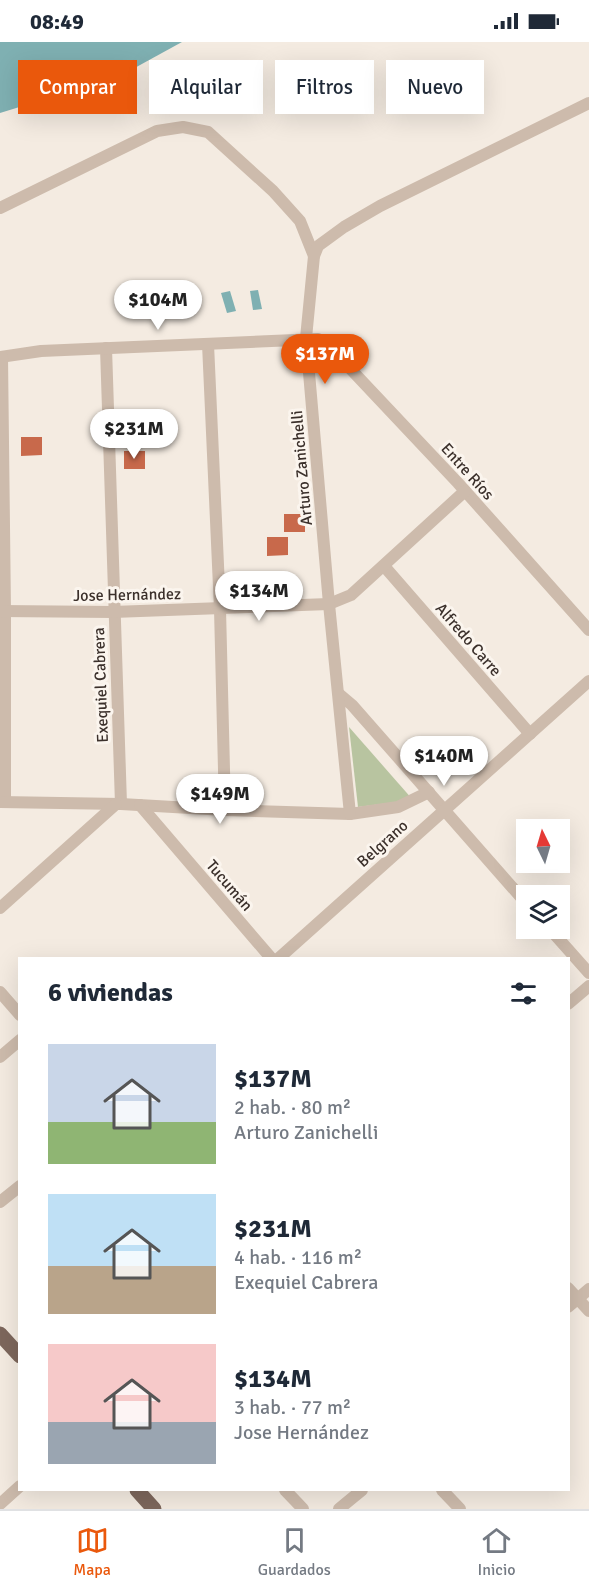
<!DOCTYPE html>
<html lang="es">
<meta charset="utf-8">
<style>
:root{--surface:#fff;--page:#f6f6f7;--text:#1f2937;--muted:#747a83;--line:#e0e1e3;--accent:#ea580c}
body{margin:0;font-family:Signika,sans-serif;background:var(--page);color:var(--text);height:100vh;display:flex;flex-direction:column;font-size:22px;white-space:nowrap}
*{box-sizing:border-box;margin:0}
p{font-size:20px;color:var(--muted)}
.icon{flex:none;width:33px;height:33px;fill:none;stroke:currentColor;stroke-width:2;stroke-linecap:round;stroke-linejoin:round}
.map{position:relative;flex:1;overflow:hidden}
.sheet{position:absolute;left:18px;top:915px;width:552px;height:534px;display:flex;flex-direction:column;background:var(--surface);border-radius:0px;box-shadow:0 6px 24px #0002}
.sheet>*{flex:none}
.top-card{position:absolute;left:18px;top:18px;width:554px;height:54px;display:flex;gap:12px}
.needle{width:39px;rotate:355deg}
.fabs{position:absolute;left:516px;top:777px;display:grid;gap:12px}
.fabs a{display:grid;place-items:center;width:54px;height:54px;border-radius:0px;background:var(--surface);box-shadow:0 6px 24px #0002;font-size:30px}
.price{position:absolute;translate:-50% -51px;padding:0 14px;border-radius:21px;background:#fff;color:#222;font-size:20px;line-height:39px;filter:drop-shadow(0 2px 3px #0008)}
.price::after{content:'';position:absolute;left:50%;top:36px;width:18px;height:14px;margin-left:-9px;background:inherit;clip-path:polygon(0 0,100% 0,50% 100%)}
.price.selected{background:var(--accent);color:#fff}
ul{padding:0;list-style:none}
li{display:flex;align-items:center;gap:18px;height:150px;padding:0 30px}
li span{display:grid;place-items:center;flex:none;width:168px;height:120px;border-radius:0px;color:#555}
li>.icon{margin-inline-start:auto}
span .icon{width:72px;height:72px;fill:#fffc;stroke-width:1}
li b{font-size:26px}
h2{display:flex;justify-content:space-between;align-items:center;height:72px;padding:0 30px;font-size:26px}
.tag{padding:0 21px;border-radius:0px;background:var(--surface);box-shadow:0 6px 24px #0002;font-size:21px;line-height:54px}
.tag.selected{background:var(--accent);color:#fff}
.status{display:flex;justify-content:space-between;align-items:center;height:42px;padding:0 30px;background:var(--surface);direction:ltr}
.status svg{height:16px;fill:currentColor}
.tabs{display:flex;justify-content:space-around;align-items:center;height:84px;border-top:2px solid var(--line);background:var(--surface);font-size:16px;color:var(--muted)}
.tabs a{display:grid;justify-items:center;gap:3px}
.tabs .selected{color:var(--accent)}
.map>svg:first-child{display:block}
.green{fill:#b8c4a0}
.water{fill:#7fb0b2}
.building{fill:#c8694b}
.lines{fill:none;stroke-linecap:round;stroke-linejoin:round}
.minor{stroke:#cdbbac;stroke-width:12}
.primary{stroke:#7d675c;stroke-width:15}
.labels{text-anchor:middle;stroke-width:6;stroke-linejoin:round;paint-order:stroke}
.street-label{font-size:16px;fill:#3b302b;stroke:#fbf5ee}
</style>
<div class="status"><b>08:49</b><svg viewBox="0 0 49 12"><path d="M0 12V9h3v3zM5 12V6h3v6zM10 12V3h3v9zM15 12V0h3v12zM26 1h20v11H26zM47 4h2v5h-2z"/></svg></div>
<div class="map">
<svg width="589" height="1467" viewBox="0 0 589 1467">
<rect width="100%" height="100%" fill="#f4ebe1"/>
<polygon class="green" points="349,685 413,758 358,765"/>
<g class="water">
<polygon points="0,0 182,0 120,34 0,71"/>
<polygon points="258,248 262,267 253,268 250,249"/>
<polygon points="230,249 236,269 227,271 221,251"/>
</g>
<g class="building">
<polygon points="21,395 42,395 42,413 21,414"/>
<rect x="124" y="409" width="21" height="18"/>
<rect x="284" y="472" width="21" height="18"/>
<polygon points="267,495 288,495 288,513 267,514"/>
</g>
<g class="lines">
<g class="minor">
<polyline points="0,166 157,89 183,85 208,90 273,149 300,179 314,214"/>
<polyline points="208,302 220,567 225,768"/>
<polyline points="106,306 121,762"/>
<polyline points="0,315 41,309 318,297 327,302 458,441 589,588"/>
<polyline points="2,315 5,569 5,760"/>
<polyline points="384,524 530,692"/>
<polyline points="0,569 113,570 329,562 351,553 465,449"/>
<polyline points="339,652 352,663 526,861"/>
<polyline points="0,760 121,762 225,768 350,772 398,765 429,750"/>
<polyline points="140,763 271,916"/>
<polyline points="350,772 329,562 306,296 314,214 318,204 344,185 380,164 589,61"/>
<polyline points="0,866 116,762"/>
<polyline points="549,886 589,931"/>
<polyline points="279,916 589,639"/>
<polyline points="0,950 20,973"/>
<polyline points="568,962 589,944"/>
<polyline points="0,1015 20,998"/>
<polyline points="0,1160 20,1144"/>
<polyline points="568,1246 589,1269"/>
<polyline points="568,1265 589,1247"/>
<polyline points="285,1448 303,1467"/>
<polyline points="442,1448 460,1467"/>
<polyline points="0,1462 20,1444"/>
<polyline points="339,1467 362,1448"/>
</g>
<g class="primary">
<polyline points="0,1292 20,1314"/>
<polyline points="137,1448 154,1467"/>
</g>
</g>
<g class="labels">
<g class="street-label">
<text transform="translate(301 426) rotate(-95)" y="6">Arturo Zanichelli</text>
<text transform="translate(468 429) rotate(48)" y="6">Entre Ríos</text>
<text transform="translate(127 552) rotate(-1)" y="6">Jose Hernández</text>
<text transform="translate(469 597) rotate(49)" y="6">Alfredo Carre</text>
<text transform="translate(100 643) rotate(-92)" y="6">Exequiel Cabrera</text>
<text transform="translate(382 801) rotate(-42)" y="6">Belgrano</text>
<text transform="translate(230 843) rotate(49)" y="6">Tucumán</text>
</g>
</g>
</svg>
<div class="fabs">
<a><svg class="needle" viewBox="-14 -14 28 28"><path d="M0-13l5 13h-10z" fill="#e53935"/><path d="M0 13l5-13h-10z" fill="#747a83"/></svg></a>
<a><svg class="icon" aria-label="layers" viewBox="0 0 24 24"><path d="M12 4l9 5-9 5-9-5zM3 14l9 5 9-5"/></svg></a>
</div>
<b class="price" style="left:158px;top:289px">$104M</b>
<b class="price selected" style="left:325px;top:343px">$137M</b>
<b class="price" style="left:134px;top:418px">$231M</b>
<b class="price" style="left:259px;top:580px">$134M</b>
<b class="price" style="left:444px;top:745px">$140M</b>
<b class="price" style="left:220px;top:783px">$149M</b>
<div class="top-card">
<a class="tag selected">Comprar</a>
<a class="tag">Alquilar</a>
<a class="tag">Filtros</a>
<a class="tag">Nuevo</a>
</div>
<section class="sheet">
<h2>6 viviendas<svg class="icon" aria-label="filters" viewBox="0 0 24 24"><path d="M4 7h16M4 17h16"/><circle cx="9" cy="7" r="2"/><circle cx="15" cy="17" r="2"/></svg></h2>
<ul>
<li><span style="background:linear-gradient(#c9d6e8 65%,#8fb573 0)"><svg class="icon" aria-label="home" viewBox="0 0 24 24"><path d="M3 11l9-7 9 7M6 9v11h12V9"/></svg></span><div><b>$137M</b><p>2 hab. · 80 m²</p><p>Arturo Zanichelli</p></div></li>
<li><span style="background:linear-gradient(#bfe0f5 60%,#b9a48a 0)"><svg class="icon" aria-label="home" viewBox="0 0 24 24"><path d="M3 11l9-7 9 7M6 9v11h12V9"/></svg></span><div><b>$231M</b><p>4 hab. · 116 m²</p><p>Exequiel Cabrera</p></div></li>
<li><span style="background:linear-gradient(#f6c9c9 65%,#9aa5b1 0)"><svg class="icon" aria-label="home" viewBox="0 0 24 24"><path d="M3 11l9-7 9 7M6 9v11h12V9"/></svg></span><div><b>$134M</b><p>3 hab. · 77 m²</p><p>Jose Hernández</p></div></li>
</ul>
</section>
</div>
<nav class="tabs">
<a class="selected"><svg class="icon" aria-label="map" viewBox="0 0 24 24"><path d="M3 6l6-2 6 2 6-2v14l-6 2-6-2-6 2zM9 4v14M15 6v14"/></svg>Mapa</a>
<a><svg class="icon" aria-label="saved" viewBox="0 0 24 24"><path d="M7 4h10v16l-5-4-5 4z"/></svg>Guardados</a>
<a><svg class="icon" aria-label="home" viewBox="0 0 24 24"><path d="M3 11l9-7 9 7M6 9v11h12V9"/></svg>Inicio</a>
</nav>
